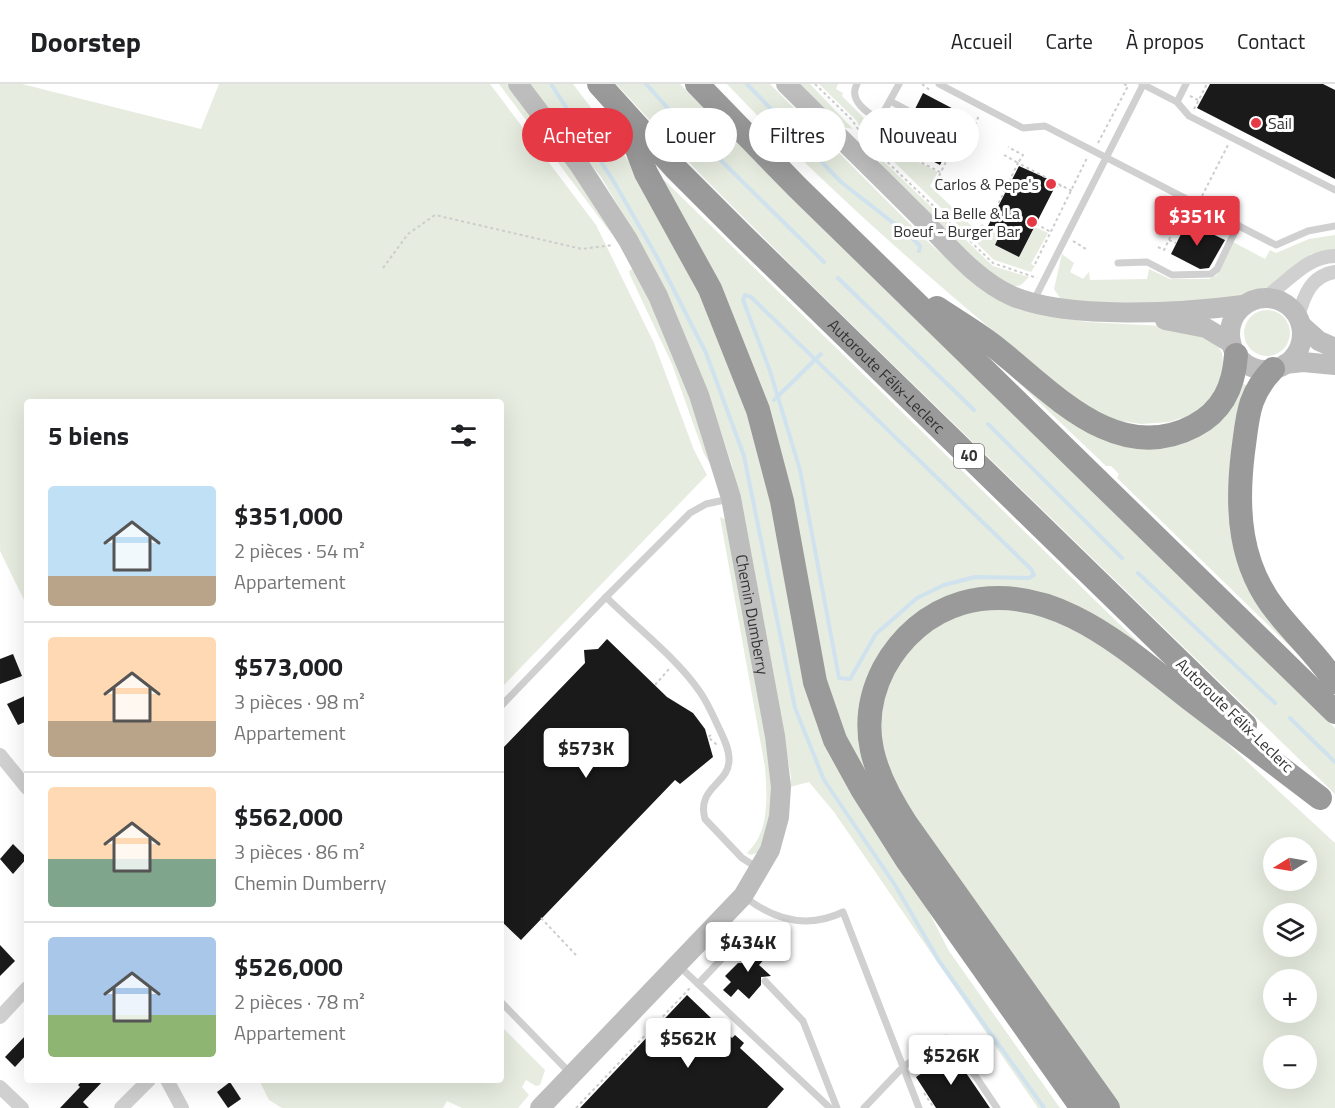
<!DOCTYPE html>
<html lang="fr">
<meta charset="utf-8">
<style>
:root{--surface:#fff;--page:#f6f6f6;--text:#202124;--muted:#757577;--line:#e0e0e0;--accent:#e63946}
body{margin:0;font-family:"Titillium Web",sans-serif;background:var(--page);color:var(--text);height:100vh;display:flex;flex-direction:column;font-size:22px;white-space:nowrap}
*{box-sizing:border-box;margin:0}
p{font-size:20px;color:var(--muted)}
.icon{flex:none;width:33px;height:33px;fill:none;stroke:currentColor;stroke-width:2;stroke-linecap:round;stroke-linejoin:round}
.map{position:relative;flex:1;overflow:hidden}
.drawer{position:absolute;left:24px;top:315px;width:480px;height:684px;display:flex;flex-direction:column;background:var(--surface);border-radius:6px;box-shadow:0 6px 24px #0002}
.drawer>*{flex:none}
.guide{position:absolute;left:522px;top:24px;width:570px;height:54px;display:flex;gap:12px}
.needle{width:39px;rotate:259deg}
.fabs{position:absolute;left:1263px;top:753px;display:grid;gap:12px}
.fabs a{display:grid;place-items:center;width:54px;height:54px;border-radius:50%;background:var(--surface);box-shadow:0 6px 24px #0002;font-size:30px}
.price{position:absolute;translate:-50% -51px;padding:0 14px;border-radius:6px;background:#fff;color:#222;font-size:20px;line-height:39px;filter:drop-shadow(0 2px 3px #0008)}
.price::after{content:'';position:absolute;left:50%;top:36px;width:18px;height:14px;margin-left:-9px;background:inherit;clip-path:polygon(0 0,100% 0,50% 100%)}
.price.selected{background:var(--accent);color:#fff}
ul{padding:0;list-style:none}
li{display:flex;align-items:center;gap:18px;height:150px;padding:0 24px}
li+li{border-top:2px solid var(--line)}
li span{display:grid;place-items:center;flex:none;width:168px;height:120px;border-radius:6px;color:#555}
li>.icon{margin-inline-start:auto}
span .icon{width:72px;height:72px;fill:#fffc;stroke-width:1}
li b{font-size:26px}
h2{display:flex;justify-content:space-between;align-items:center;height:72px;padding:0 24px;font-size:26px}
.tag{padding:0 21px;border-radius:27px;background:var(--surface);box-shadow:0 6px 24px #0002;font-size:21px;line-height:54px}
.tag.selected{background:var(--accent);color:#fff}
header{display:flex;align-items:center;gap:36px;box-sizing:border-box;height:84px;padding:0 30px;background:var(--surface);border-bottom:2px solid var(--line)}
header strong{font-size:28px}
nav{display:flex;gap:33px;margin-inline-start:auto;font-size:21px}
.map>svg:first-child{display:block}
.green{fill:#e6ecdf;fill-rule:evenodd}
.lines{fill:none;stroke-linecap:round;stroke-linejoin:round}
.stream{stroke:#cfe2ee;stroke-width:4}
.building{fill:#1a1a1a}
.path{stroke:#cdcdcd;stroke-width:2;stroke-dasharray:3 3;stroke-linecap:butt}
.lane{stroke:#d0d0d0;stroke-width:7}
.street{stroke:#d0d0d0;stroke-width:14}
.secondary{stroke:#bdbdbd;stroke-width:20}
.highway{stroke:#9a9a9a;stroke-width:24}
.poi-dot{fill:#e63946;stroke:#fff;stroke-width:2}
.labels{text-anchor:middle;stroke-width:6;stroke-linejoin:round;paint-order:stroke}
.shield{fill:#fff;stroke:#707070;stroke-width:1.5}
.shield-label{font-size:15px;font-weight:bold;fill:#333}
.poi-label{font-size:16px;fill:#333;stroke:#fff;text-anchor:end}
.street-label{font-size:16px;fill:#333;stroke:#fff}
</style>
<header>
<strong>Doorstep</strong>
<nav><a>Accueil</a><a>Carte</a><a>À propos</a><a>Contact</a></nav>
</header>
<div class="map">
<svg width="1335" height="1024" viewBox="0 0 1335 1024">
<rect width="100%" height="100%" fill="#fff"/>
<g class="green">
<polygon points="0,0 22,0 201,45 219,0 490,0 596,141 654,259 694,366 707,391 501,604 501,318 27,318 27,522 0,467"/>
<polygon points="499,0 507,0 575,91 613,152"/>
<polygon points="528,0 573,0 611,50 647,107 700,205 765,378 804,585 949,867 1060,1024 1038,1024 834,728 809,698 790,703 791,693 747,453 732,381 711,319 675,227 639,157 601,93"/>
<polygon points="616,0 680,0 823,145 1335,644 1335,710 801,191 703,93"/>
<path d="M727,0H770L924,154L963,190L995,213L1020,226L1087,238L1183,243L1215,257L1222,269L1224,289L1216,311L1191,331L1169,338L1141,340L1116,336L1090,327C963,223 839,119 727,0Z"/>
<polygon points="797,0 810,0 853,45 843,43"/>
<polygon points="819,0 838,0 836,5 843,9 842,12 863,33 865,37 861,44 856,36"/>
<polygon points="892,30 897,31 889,48 896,52 891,64 938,88 930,102 975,145 982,140 987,144 988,142 1001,148 995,161 1019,173 1035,143 1048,149 1031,180 1035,182 1031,188 994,176 886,70 877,65"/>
<polygon points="877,71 993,182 1029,193 1021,201 1012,203 982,182 882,84"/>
<polygon points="664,96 1146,566 984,509 875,583 875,703 861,689 827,612 795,440 661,100"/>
<polygon points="1335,151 1335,166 1311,170 1295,180 1278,199 1237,215 1193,221 1068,217 1060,214 1054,205 1062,170 1074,179 1070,188 1083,195 1089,188 1090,196 1147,195 1149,185 1170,195 1209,195 1217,191 1233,158 1265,175 1270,166 1276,169 1309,155"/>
<path d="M632,185L638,191C666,251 702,322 714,386L704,370L672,280L630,191L629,187Z"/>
<circle cx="1267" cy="249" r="23"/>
<polygon points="999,280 1151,360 1241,299 1250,303 1232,429 1304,576 1117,394 1119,390 1111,382 1106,382"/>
<path d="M720,433L726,436L768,658L772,702L770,737L759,768L751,771L747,769C770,748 767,712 765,683Z"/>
<path d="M1010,522L1081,546L1189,624L1335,759V1024H1119L883,687L877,628L906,563L962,528ZM1274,764H1306V796H1274ZM1274,830H1306V862H1274ZM1274,896H1306V928H1274ZM1274,962H1306V994H1274Z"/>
<polygon points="501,942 545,986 540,1001 536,1002 526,996 522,1003 529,1011 518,1024 462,1024 447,1017 443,1024 282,1024 269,1016 259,996 501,996"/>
</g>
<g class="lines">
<g class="stream">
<polyline points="551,0 614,98 657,173 706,269 744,372 795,624 824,696 895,801 939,877 1044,1024"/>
<polyline points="646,0 674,31"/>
<polyline points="747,0 841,98 910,152 920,162 919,167"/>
<polyline points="690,46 824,178"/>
<polyline points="838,194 974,326"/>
<polygon points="745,211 751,213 1031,485 1034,491 1029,494 975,493 944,501 917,514 876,550 850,595 839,594 800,386 770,287 743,216"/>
<polyline points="774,316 821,270"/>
<polyline points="988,340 1122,474"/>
<polyline points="1138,489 1275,619"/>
<polyline points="1290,634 1335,678"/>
</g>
</g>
<g class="building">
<polygon points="1210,0 1323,0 1335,6 1335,95 1197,24"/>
<polygon points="923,9 965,31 940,81 898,59"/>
<polygon points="1019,82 1057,99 1019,173 995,161 1001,148 988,142"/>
<polygon points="1187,138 1225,156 1209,184 1200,185 1171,170"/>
<polygon points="607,555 667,613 693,629 705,645 713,673 680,700 675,696 521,856 501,837 501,666 585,579 584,566 598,565"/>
<polygon points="13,570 22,592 0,600 0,575"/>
<polygon points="27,611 27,637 18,641 7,620"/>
<polygon points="13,760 27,774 13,790 0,775"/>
<polygon points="759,857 771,868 759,881 771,892 761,893 761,901 749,915 738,905 731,913 723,906 731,898 725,892 738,879 746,879 746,871"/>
<polygon points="0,861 15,877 0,892"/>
<polygon points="687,911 732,954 735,951 744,959 740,964 784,1005 767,1024 580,1024"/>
<polygon points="27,950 27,970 15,983 5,973"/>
<polygon points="953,969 964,986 990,1024 936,1024 916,993"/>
<polygon points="83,996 104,996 83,1018 89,1024 60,1024 80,1003 78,1001"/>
<polygon points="230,998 241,1015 228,1024 217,1008"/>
</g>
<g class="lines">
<g class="path">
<polyline points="815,0 852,36 860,48"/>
<polyline points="922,0 931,7"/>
<polyline points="1190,12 1198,16"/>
<polyline points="1194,25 1207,0"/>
<polyline points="958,45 977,54"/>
<polyline points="897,55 893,64 940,88"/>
<polyline points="1098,59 1128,2 1124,0"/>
<polyline points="879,70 993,179 1037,194"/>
<polyline points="1004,71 1018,79 1023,71 1008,63"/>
<polyline points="1055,102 1059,104 1061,101"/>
<polyline points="951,106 936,98 965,39 974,44 979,31"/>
<polyline points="1202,112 1228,61"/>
<polyline points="975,126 991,135 1018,79 1072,107"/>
<polyline points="1036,140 1051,148"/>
<polyline points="1169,156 1176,159"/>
<polyline points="1073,157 1086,165"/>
<polyline points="1158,163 1164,166 1181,131 1216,150 1219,141"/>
<polyline points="1035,180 1087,74"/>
<polyline points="383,184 408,150 435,131 582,165 613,161"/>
<polyline points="655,601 669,585"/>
<polyline points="711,651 708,653 717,661"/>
<polyline points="541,834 576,871"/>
<polyline points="924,1009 934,1024"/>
<polyline points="576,1024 690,904"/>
</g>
<g class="lane">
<path d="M857,0C848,16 867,29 880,36"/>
<polyline points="939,0 1023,44 1045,42 1276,161 1308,147 1335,142"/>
<polyline points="1142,0 1177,18 1189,32 1335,106"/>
<polyline points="890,17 907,26 896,47"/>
<polyline points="1177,18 1186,0"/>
<polyline points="856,69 872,49 899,0"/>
<polyline points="1118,179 1147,178 1172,191 1211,190 1217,185 1238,141"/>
<polyline points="1033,218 1143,1"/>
<path d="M729,415L706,420L690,429L606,513C635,542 678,575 700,608C707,618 712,629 717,640C722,651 729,663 729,675C730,700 696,703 705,735L742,774L756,783"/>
<polyline points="501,622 606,513"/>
<path d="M746,814C775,836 808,845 843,828L919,1024"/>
<polyline points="679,882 830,1024"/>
<polyline points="765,897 803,937 837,1024"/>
<polyline points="698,900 731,865 742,875"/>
<polyline points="501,918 570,989"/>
<polyline points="864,1024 903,983 946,954 953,959 997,1024"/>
</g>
<g class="street">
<path d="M1264,214C1289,198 1304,173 1335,172"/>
<path d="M1298,233C1304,211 1311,192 1335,188"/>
<polyline points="0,671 27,704"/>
<polyline points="0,933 27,904"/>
<polyline points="167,996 182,1024"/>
<polyline points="0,1003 22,1024"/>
<polyline points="121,1024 149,996"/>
</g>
<g class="secondary">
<path id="s1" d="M518,0L580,82L628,156L658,212L699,311L731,414L775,652L781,703L779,733L770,766L743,812L540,1024"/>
<path d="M786,0C831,45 877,90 922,135C949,162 976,196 1012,212C1067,236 1183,229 1243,221"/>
<circle cx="1266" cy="250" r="36"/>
<polyline points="1165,236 1206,244 1231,259"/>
<polyline points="1301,241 1319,257 1335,264"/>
<polyline points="1285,280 1303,278 1335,281"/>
</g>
<g class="highway">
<path id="s2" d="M599,0L675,84L744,153L1245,641"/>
<polyline points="697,0 797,103 1335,628"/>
<polyline points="622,26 646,89 710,205 758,326 782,417 815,598 835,656 862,705 907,776 1082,1024"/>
<path d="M937,224C955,236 974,247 991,260C1048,303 1114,384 1194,342C1223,327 1234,302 1236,271"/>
<path d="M1273,285C1247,312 1248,333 1243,368C1236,426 1239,481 1277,528C1296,552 1319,573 1335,598"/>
<path d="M1108,1024L907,741C874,691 854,642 884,584C901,553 928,529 962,519C1053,494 1129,568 1194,618C1236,650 1278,682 1320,714"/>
</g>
</g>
<g class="poi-dot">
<circle cx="1256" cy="39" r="6"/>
<circle cx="1051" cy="100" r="6"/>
<circle cx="1032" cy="138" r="6"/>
</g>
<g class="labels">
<rect class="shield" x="954" y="360" width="30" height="24" rx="4.5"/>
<g class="shield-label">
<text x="969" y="377">40</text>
</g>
<g class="poi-label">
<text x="1268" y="45" text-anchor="start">Sail</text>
<text x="1039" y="106">Carlos &amp; Pepe's</text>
<text x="1020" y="135">La Belle &amp; La<tspan x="1020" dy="18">Boeuf - Burger Bar</tspan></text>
</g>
<g class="street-label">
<text dy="6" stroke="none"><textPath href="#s2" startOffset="410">Autoroute Félix-Leclerc</textPath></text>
<text dy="6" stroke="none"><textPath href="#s1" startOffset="588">Chemin Dumberry</textPath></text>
<text transform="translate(1235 631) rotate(44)" y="6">Autoroute Félix-Leclerc</text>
</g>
</g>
</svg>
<div class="fabs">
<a><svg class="needle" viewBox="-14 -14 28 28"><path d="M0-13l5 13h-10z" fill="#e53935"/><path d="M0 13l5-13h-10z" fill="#757577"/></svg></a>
<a><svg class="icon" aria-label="layers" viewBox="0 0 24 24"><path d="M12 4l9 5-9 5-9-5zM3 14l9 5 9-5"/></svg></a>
<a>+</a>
<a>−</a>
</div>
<b class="price selected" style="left:1197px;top:163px">$351K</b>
<b class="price" style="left:586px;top:695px">$573K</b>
<b class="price" style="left:748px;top:889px">$434K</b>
<b class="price" style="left:688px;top:985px">$562K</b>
<b class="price" style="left:951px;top:1002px">$526K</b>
<div class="guide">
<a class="tag selected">Acheter</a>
<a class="tag">Louer</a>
<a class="tag">Filtres</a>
<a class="tag">Nouveau</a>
</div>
<section class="drawer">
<h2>5 biens<svg class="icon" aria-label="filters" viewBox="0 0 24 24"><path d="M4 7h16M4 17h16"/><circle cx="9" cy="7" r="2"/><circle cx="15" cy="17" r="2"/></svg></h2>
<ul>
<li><span style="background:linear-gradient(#bfe0f5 75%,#b9a48a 0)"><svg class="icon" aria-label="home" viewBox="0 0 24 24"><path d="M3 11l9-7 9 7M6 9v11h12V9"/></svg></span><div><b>$351,000</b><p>2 pièces · 54 m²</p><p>Appartement</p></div></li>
<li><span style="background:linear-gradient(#ffd9b3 70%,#b9a48a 0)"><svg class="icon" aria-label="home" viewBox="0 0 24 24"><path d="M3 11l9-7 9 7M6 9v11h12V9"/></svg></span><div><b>$573,000</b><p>3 pièces · 98 m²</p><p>Appartement</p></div></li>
<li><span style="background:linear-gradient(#ffd9b3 60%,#7fa58c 0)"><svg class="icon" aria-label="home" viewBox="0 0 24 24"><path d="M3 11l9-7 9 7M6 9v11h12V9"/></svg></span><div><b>$562,000</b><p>3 pièces · 86 m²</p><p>Chemin Dumberry</p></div></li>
<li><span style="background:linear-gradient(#a9c7e8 65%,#8fb573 0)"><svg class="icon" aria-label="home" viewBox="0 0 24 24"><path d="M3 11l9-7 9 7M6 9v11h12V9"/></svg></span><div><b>$526,000</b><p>2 pièces · 78 m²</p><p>Appartement</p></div></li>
</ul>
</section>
</div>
